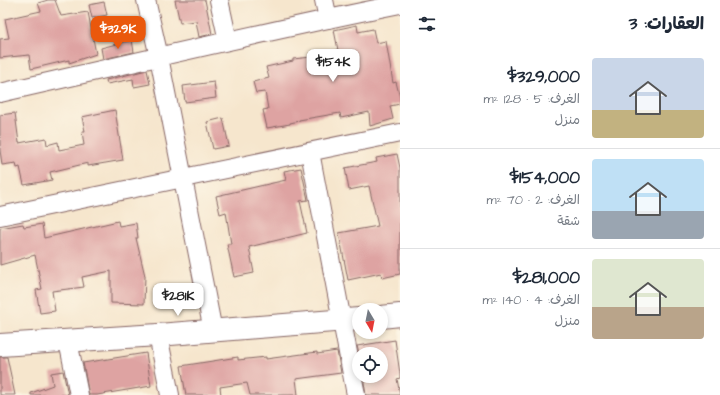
<!DOCTYPE html>
<html lang="ar">
<meta charset="utf-8">
<style>
:root{--surface:#fff;--page:#f2f2f3;--text:#1f2937;--muted:#747a83;--line:#e0e1e3;--accent:#ea580c}
body{margin:0;font-family:"Architects Daughter","Playpen Sans Arabic",sans-serif;background:var(--page);color:var(--text);direction:rtl;height:100vh;display:flex;flex-direction:column;font-size:15px;white-space:nowrap}
*{box-sizing:border-box;margin:0}
p{font-size:13px;color:var(--muted)}
.icon{flex:none;width:22px;height:22px;fill:none;stroke:currentColor;stroke-width:2;stroke-linecap:round;stroke-linejoin:round}
.map{position:relative;flex:1;overflow:hidden;direction:ltr}
.side{display:flex;flex-direction:column;background:var(--surface);width:320px}
.side>*{flex:none}
.needle{width:26px;rotate:170deg}
.fabs{position:absolute;left:352px;top:303px;display:grid;gap:8px}
.fabs a{display:grid;place-items:center;width:36px;height:36px;border-radius:50%;background:var(--surface);box-shadow:0 2px 6px #0003;font-size:20px}
.price{position:absolute;translate:-50% -34px;padding:0 9px;border-radius:8px;background:#fff;color:#222;font-size:13px;line-height:26px;filter:drop-shadow(0 1px 2px #0008)}
.price::after{content:'';position:absolute;left:50%;top:24px;width:12px;height:9px;margin-left:-6px;background:inherit;clip-path:polygon(0 0,100% 0,50% 100%)}
.price.current{background:var(--accent);color:#fff}
ul{padding:0;list-style:none}
li{display:flex;align-items:center;gap:12px;height:100px;padding:0 16px}
li+li{border-top:1px solid var(--line)}
li span{display:grid;place-items:center;flex:none;width:112px;height:80px;border-radius:4px;color:#555}
li>.icon{margin-inline-start:auto}
span .icon{width:48px;height:48px;fill:#fffc;stroke-width:1}
li b{font-size:17px}
h2{display:flex;justify-content:space-between;align-items:center;height:48px;padding:0 16px;font-size:17px}
main{display:flex;flex:1;min-height:0}
.map>svg:first-child{display:block}
.building{fill:#dea3a2}
.lines{fill:none;stroke-linecap:round;stroke-linejoin:round}
.minor-casing{stroke:#866564;stroke-width:20}
.tertiary-casing{stroke:#866564;stroke-width:24}
.minor{stroke:#fff;stroke-width:18}
.tertiary{stroke:#fff;stroke-width:22}
</style>
<main>
<section class="side">
<h2>العقارات: 3<svg class="icon" aria-label="filters" viewBox="0 0 24 24"><path d="M4 7h16M4 17h16"/><circle cx="9" cy="7" r="2"/><circle cx="15" cy="17" r="2"/></svg></h2>
<ul>
<li><span style="background:linear-gradient(#c9d6e8 65%,#c2b280 0)"><svg class="icon" aria-label="home" viewBox="0 0 24 24"><path d="M3 11l9-7 9 7M6 9v11h12V9"/></svg></span><div><b>$329,000</b><p>الغرف: 5 · 128 m²</p><p>منزل</p></div></li>
<li><span style="background:linear-gradient(#bfe0f5 65%,#9aa5b1 0)"><svg class="icon" aria-label="home" viewBox="0 0 24 24"><path d="M3 11l9-7 9 7M6 9v11h12V9"/></svg></span><div><b>$154,000</b><p>الغرف: 2 · 70 m²</p><p>شقة</p></div></li>
<li><span style="background:linear-gradient(#dfe7d0 60%,#b9a48a 0)"><svg class="icon" aria-label="home" viewBox="0 0 24 24"><path d="M3 11l9-7 9 7M6 9v11h12V9"/></svg></span><div><b>$281,000</b><p>الغرف: 4 · 140 m²</p><p>منزل</p></div></li>
</ul>
</section>
<div class="map">
<svg width="400" height="395" viewBox="0 0 400 395">
<rect width="100%" height="100%" fill="#fcf5e5"/>
<filter id="ink" filterUnits="userSpaceOnUse"><feTurbulence type="fractalNoise" baseFrequency=".025" numOctaves="2"/><feDisplacementMap in="SourceGraphic" scale="8" xChannelSelector="R" yChannelSelector="G"/><feConvolveMatrix kernelMatrix="1 2 1 2 8 2 1 2 1" color-interpolation-filters="sRGB"/></filter>
<filter id="wash" filterUnits="userSpaceOnUse"><feTurbulence type="fractalNoise" baseFrequency=".012" numOctaves="4" result="noise"/><feDisplacementMap in="SourceGraphic" scale="16" xChannelSelector="R" yChannelSelector="G"/><feGaussianBlur stdDeviation="0.9" result="paint"/><feColorMatrix in="noise" values="0 0 0 0 0 0 0 0 0 0 0 0 0 0 0 0 0 1.4 0 .05"/><feComposite in="paint" operator="in"/></filter>
<g filter="url(#wash)">
<rect width="100%" height="100%" fill="#f6e6cd"/>
<g id="blocks">
<g class="building">
<polygon points="48,0 55,0 61,16 88,12 96,54 69,63 69,60 31,69 29,55 0,58 0,39 9,38 5,19 41,11 38,3"/>
<polygon points="175,0 205,0 212,34 199,37 196,21 180,23"/>
<polygon points="104,2 107,15 92,18 89,5"/>
<polygon points="357,25 358,32 373,29 376,43 386,41 393,83 396,82 400,98 400,104 390,106 393,119 370,126 369,112 341,118 340,113 299,120 299,121 290,123 290,124 267,128 263,110 268,109 265,92 256,93 253,82 269,78 266,67 293,61 293,59 321,56 320,54 338,50 334,30"/>
<polygon points="132,40 134,52 103,59 101,48"/>
<polygon points="147,70 150,84 134,87 133,79 107,84 106,80"/>
<polygon points="214,82 216,98 185,102 183,86"/>
<polygon points="115,110 123,160 88,166 88,163 50,172 52,180 24,185 20,167 17,168 16,163 2,165 0,150 0,115 15,113 19,143 46,138 47,145 58,142 59,150 84,145 82,131 85,131 82,117"/>
<polygon points="223,118 229,146 213,149 207,122"/>
<polygon points="397,154 400,168 400,274 382,278 381,273 348,280 339,233 378,226 369,186 349,190 345,168 377,162 376,158"/>
<polygon points="301,168 308,200 300,201 307,233 249,247 254,273 234,277 227,244 231,244 226,212 220,214 216,196 286,180 284,171"/>
<polygon points="118,221 119,226 136,223 138,238 136,238 145,276 144,304 111,303 111,271 82,277 84,287 52,291 55,311 40,313 36,290 42,289 35,255 0,265 0,228 23,224 24,227 42,224 44,238"/>
<polygon points="395,340 400,374 400,378 397,379 400,395 366,395 363,376 381,376 381,354 359,354 357,346"/>
<polygon points="337,351 341,373 296,379 298,395 250,395 247,383 220,387 221,395 186,395 181,366 238,357 238,360 266,357 266,359 317,352 317,354"/>
<polygon points="146,353 151,386 97,395 89,395 83,363"/>
<polygon points="0,357 7,357 15,395 0,395"/>
<polygon points="63,371 68,395 31,395 31,393 53,385 51,373"/>
</g>
</g>
</g>
<g filter="url(#ink)">
<use href="#blocks" fill-opacity="0" stroke="#866564" stroke-width="1"/>
<g class="lines">
<g class="minor-casing">
<g id="minor">
<polyline points="146,0 159,57 213,331"/>
<polyline points="219,0 228,41"/>
<polyline points="324,0 328,19"/>
<path d="M0,93C133,63 266,31 400,4"/>
<polyline points="310,152 356,395"/>
<polyline points="0,216 400,133"/>
<polyline points="158,335 170,395"/>
<polyline points="68,341 79,395"/>
</g>
</g>
<g class="tertiary-casing">
<g id="tertiary">
<polyline points="381,317 400,315"/>
<polyline points="0,345 158,335 359,319"/>
</g>
</g>
<use href="#minor" class="minor"/>
<use href="#tertiary" class="tertiary"/>
</g>
</g>
</svg>
<div class="fabs">
<a><svg class="needle" viewBox="-14 -14 28 28"><path d="M0-13l5 13h-10z" fill="#e53935"/><path d="M0 13l5-13h-10z" fill="#747a83"/></svg></a>
<a><svg class="icon" aria-label="locate" viewBox="0 0 24 24"><circle cx="12" cy="12" r="6"/><path d="M12 2v4M12 18v4M2 12h4M18 12h4"/></svg></a>
</div>
<b class="price current" style="left:118px;top:50px">$329K</b>
<b class="price" style="left:333px;top:83px">$154K</b>
<b class="price" style="left:178px;top:317px">$281K</b>
</div>
</main>
